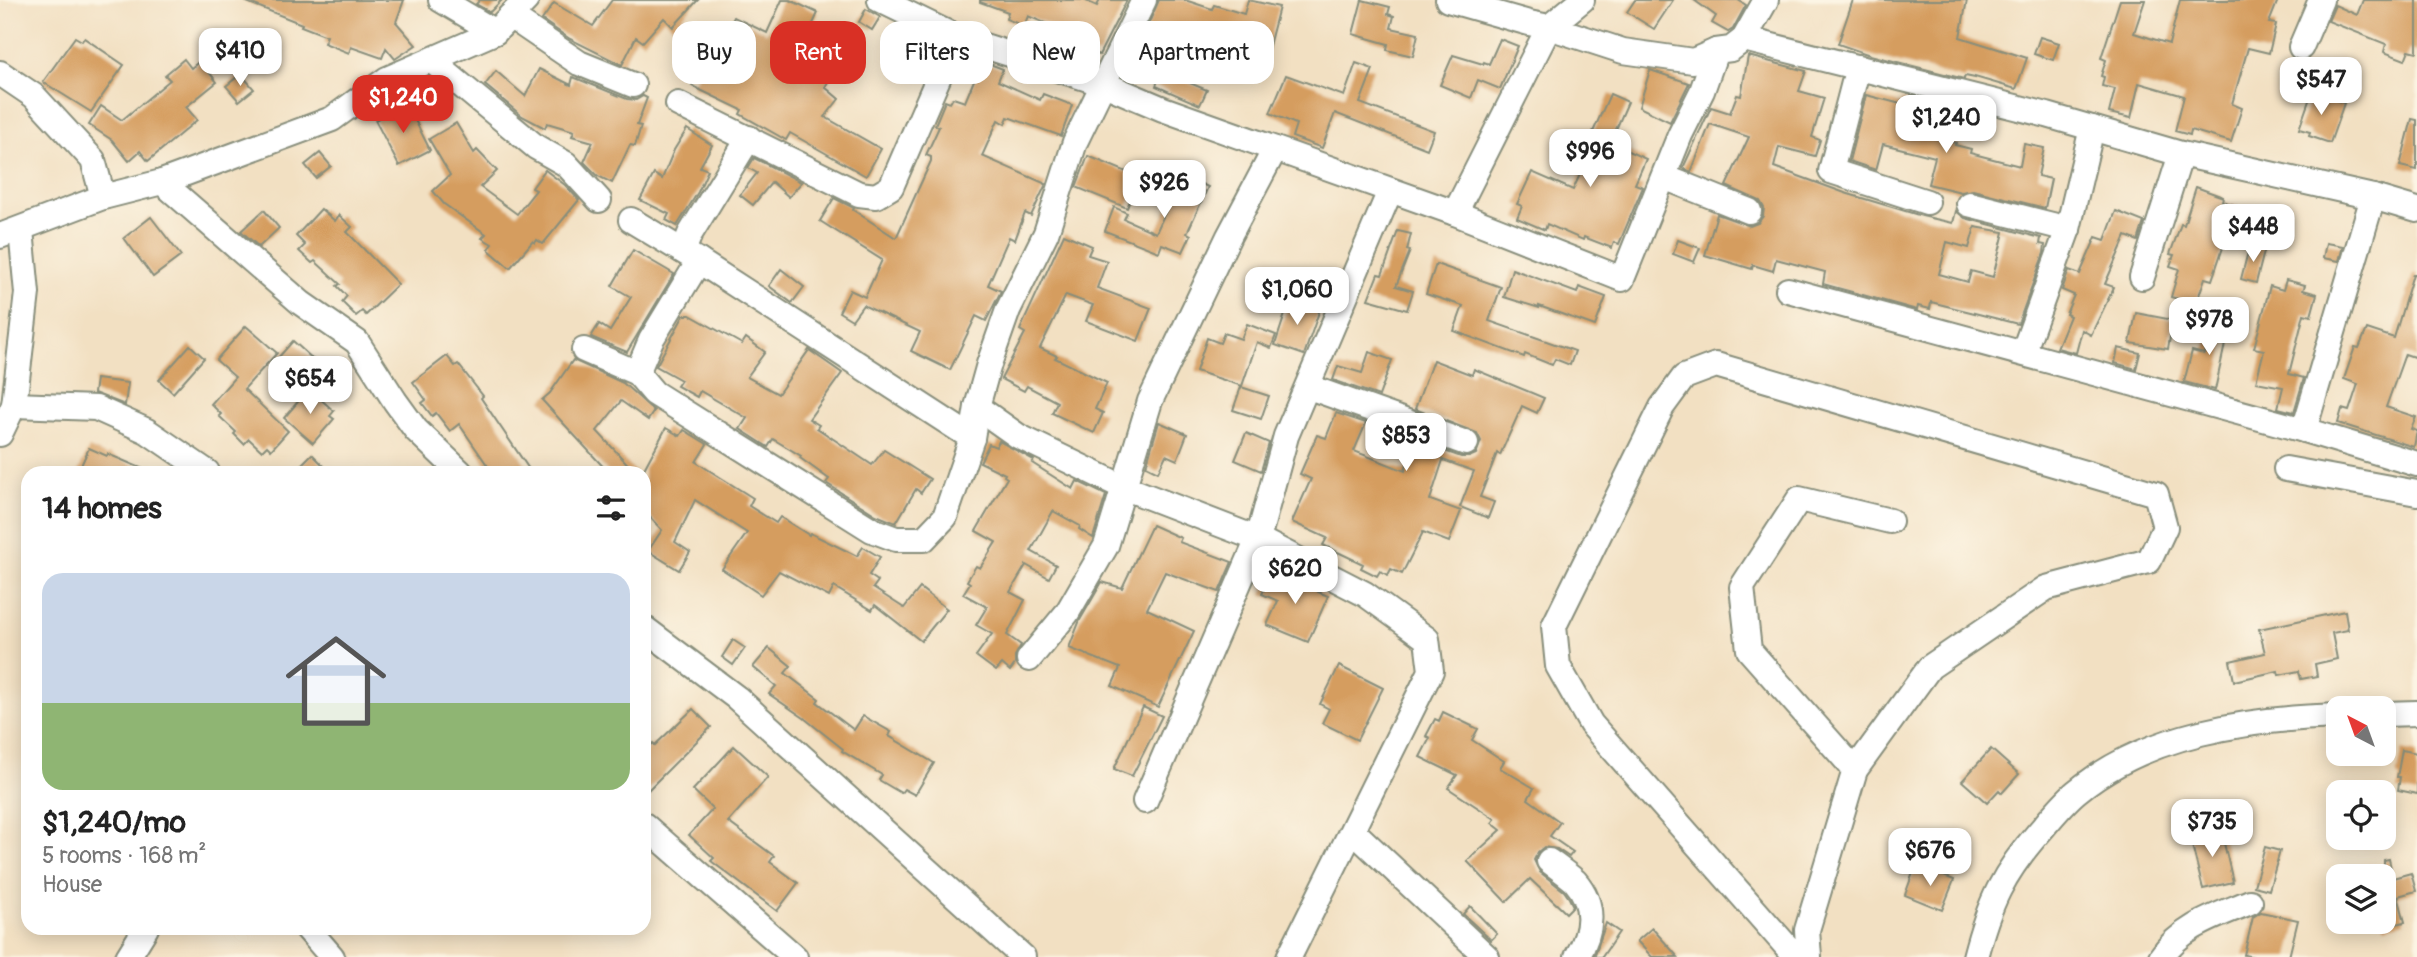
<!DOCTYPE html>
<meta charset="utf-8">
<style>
:root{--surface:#fff;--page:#f2f2f2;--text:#222;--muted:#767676;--line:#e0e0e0;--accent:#d93025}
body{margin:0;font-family:Pangolin,sans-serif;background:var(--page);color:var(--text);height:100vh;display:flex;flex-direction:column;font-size:26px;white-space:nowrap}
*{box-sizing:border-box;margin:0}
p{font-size:23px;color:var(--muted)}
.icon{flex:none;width:38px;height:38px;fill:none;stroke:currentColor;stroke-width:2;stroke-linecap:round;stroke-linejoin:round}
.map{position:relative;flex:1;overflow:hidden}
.sheet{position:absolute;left:21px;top:466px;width:630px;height:469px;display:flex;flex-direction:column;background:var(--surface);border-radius:21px;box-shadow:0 4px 18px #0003}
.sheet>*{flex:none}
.hud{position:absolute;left:672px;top:21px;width:665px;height:63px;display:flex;gap:14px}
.needle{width:46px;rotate:319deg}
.controls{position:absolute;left:2326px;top:696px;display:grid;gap:14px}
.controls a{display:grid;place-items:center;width:70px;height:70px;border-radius:14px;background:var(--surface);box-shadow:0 4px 18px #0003;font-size:35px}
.price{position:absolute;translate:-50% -60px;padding:0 16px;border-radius:14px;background:#fff;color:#222;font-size:23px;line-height:46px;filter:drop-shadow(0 2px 4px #0008)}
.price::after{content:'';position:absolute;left:50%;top:42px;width:21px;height:16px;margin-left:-10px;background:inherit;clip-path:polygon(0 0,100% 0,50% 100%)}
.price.current{background:var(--accent);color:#fff}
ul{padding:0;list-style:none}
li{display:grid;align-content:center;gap:14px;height:371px;padding:0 21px}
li+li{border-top:2px solid var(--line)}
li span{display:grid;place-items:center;height:217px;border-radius:21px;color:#555}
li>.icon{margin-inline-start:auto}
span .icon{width:126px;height:126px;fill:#fffc;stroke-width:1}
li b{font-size:30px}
h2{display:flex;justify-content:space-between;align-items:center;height:84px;padding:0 21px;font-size:30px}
.tag{padding:0 24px;border-radius:21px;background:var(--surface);box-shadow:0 4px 18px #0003;font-size:24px;line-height:63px}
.tag.current{background:var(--accent);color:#fff}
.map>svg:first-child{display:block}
.building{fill:#d59d5e;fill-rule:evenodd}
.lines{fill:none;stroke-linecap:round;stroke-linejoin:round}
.minor-casing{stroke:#888e7b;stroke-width:28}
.minor{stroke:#fff;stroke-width:24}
</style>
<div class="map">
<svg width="2417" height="957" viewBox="0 0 2417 957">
<rect width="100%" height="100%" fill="#fcf5e5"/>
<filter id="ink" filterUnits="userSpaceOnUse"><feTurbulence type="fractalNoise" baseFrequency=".0143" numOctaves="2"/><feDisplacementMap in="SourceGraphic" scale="14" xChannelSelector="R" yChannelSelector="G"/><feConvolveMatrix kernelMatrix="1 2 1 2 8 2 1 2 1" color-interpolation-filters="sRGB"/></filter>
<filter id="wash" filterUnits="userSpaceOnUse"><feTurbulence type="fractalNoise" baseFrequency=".00686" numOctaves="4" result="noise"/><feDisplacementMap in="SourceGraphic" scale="28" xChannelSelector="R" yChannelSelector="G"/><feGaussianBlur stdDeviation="1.57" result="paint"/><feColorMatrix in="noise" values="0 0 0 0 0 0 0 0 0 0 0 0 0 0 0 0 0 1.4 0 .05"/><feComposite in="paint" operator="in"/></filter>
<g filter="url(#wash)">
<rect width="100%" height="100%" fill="#f2e0c2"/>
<g id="blocks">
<g class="building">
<polygon points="242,0 404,0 396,22 416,45 395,59 386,48 382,58 351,47 349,53 324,43 327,36 301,26 302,24"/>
<polygon points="480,0 502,0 490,12 476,4"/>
<polygon points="612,0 698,0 673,27 664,18 643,42 636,37 622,65 570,39 542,20 554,3 593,26"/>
<polygon points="782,0 790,0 818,13 798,56 832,75 825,87 839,99 825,117 881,149 866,176 790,133 786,140 740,114 742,110 692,86 710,51 716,54 734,17 767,33"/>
<polygon points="980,0 1084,0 1097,6 1100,0 1127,0 1099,55 1069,42 1072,34 1028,16 1024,26 1006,19 1008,12 980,2"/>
<polygon points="1159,0 1185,0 1212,9 1214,5 1244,14 1248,0 1279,7 1266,57 1190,32 1175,77 1207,90 1200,105 1156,86 1167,54 1139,45"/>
<polygon points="1362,0 1390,7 1388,14 1394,16 1391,28 1418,34 1413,56 1387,50 1388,44 1353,34"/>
<polygon points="1635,0 1673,0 1654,29 1627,12"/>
<polygon points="1694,0 1738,0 1746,5 1733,29 1728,32 1712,23 1716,16"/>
<polygon points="1853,0 1967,0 1960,37 2027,58 2016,89 1975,77 1975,78 1965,76 1964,79 1870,55 1838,44"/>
<polygon points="2120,0 2145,0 2134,33 2169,44 2180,0 2278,0 2269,23 2276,24 2269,53 2248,48 2232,104 2242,108 2231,142 2191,130 2190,135 2175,131 2184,96 2139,83 2131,118 2109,113 2115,89 2102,86 2104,77 2101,76 2106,60 2101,58"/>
<polygon points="2363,0 2417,0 2417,52 2409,50 2405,60 2384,52 2386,44 2328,21 2335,5 2357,15"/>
<polygon points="866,9 880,17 872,30 859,22"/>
<polygon points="75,37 82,41 84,38 124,65 91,112 43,82"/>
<polygon points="2040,37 2059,43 2053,60 2034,54"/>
<polygon points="1500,39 1518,46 1500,89 1478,80 1471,98 1440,85 1453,55 1483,64 1484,62 1489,64"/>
<path d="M1748,56L1806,71L1799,91L1824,98L1812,137L1820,140L1815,156L1779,147L1774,167L1845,193L1922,216L1953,223L1956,211L1965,218L2041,238L2040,244L2045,245L2044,253L2018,324L1931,302L1930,309L1918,306L1917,310L1823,284L1825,272L1776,259L1773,271L1753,265L1752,269L1705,255L1717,214L1750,226L1758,223L1763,216L1764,208L1760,201L1726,186L1749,137L1710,124L1691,172L1683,168L1711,107L1730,113L1737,95L1741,96ZM1975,227L2004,232L1993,277L1971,271L1968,282L1939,274L1947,242L1969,248Z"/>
<polygon points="184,59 191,68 200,61 217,82 186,107 197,120 148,161 140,151 129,161 112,140 89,125 101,106 122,120 170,80 165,75"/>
<polygon points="982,61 1003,69 998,81 1040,100 1043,94 1072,105 1061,136 1008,117 1005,124 998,120 982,156 1046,184 1031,216 1025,213 1015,240 1009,237 988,285 1001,291 986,321 976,316 950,370 911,351 920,332 863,305 852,320 839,312 850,290 865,297 882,260 820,221 834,198 854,208 853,210 896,238 931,161 931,157 926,155 939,127 935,125 945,101 950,103 953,98 965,102"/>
<polygon points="1356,63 1373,69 1360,103 1434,131 1427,149 1335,113 1322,148 1292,137 1296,124 1270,113 1286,75 1344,96"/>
<polygon points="539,69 571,85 573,77 627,99 636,100 643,96 647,98 637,125 641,126 635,146 630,145 612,183 598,176 584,162 593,142 572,136 574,131 547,123 545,128 522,116 485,85 496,71 525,96"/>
<polygon points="1650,70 1689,83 1670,122 1639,107"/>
<polygon points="241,74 254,89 239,101 226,86"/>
<polygon points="2312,92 2344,103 2330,143 2309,136 2310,132 2299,129"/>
<polygon points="1610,94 1628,102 1610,143 1646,159 1635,184 1643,187 1619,244 1614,242 1612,248 1584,237 1583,240 1547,224 1545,230 1517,218 1522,206 1517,204 1532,172 1573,190 1598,134 1593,132"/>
<polygon points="1866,95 1901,104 1902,100 1924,105 1917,134 1956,143 1955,145 1971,149 1970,153 2020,166 2024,144 2044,148 2038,176 2051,179 2045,208 1973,190 1961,192 1928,184 1935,157 1883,144 1876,170 1849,161"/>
<polygon points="407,104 430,150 399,166 375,120"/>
<polygon points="2412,119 2417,120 2417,170 2400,166"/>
<polygon points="456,123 474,153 477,150 497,171 480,187 517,214 536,190 532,188 545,170 565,185 579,200 543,244 537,240 535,243 533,241 510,268 488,249 492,244 482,238 486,234 444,204 433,191 450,175 429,139"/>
<polygon points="687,129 712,145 700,167 708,170 698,192 677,226 666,220 669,214 640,200 654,174 662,179 674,150"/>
<polygon points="320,153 331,166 316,178 305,165"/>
<polygon points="1088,156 1139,177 1127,208 1076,187"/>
<polygon points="754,158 801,182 801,183 789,197 772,182 753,205 740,195 757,173 748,168"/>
<polygon points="1185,176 1208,187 1187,233 1191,235 1183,252 1162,244 1159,252 1105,231 1114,207 1127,213 1124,219 1156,233 1173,195 1176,196"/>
<polygon points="2196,187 2223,197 2222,201 2237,206 2212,280 2205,278 2196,304 2171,297 2179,269 2170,266 2174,255 2170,254 2181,224 2184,225"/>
<polygon points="321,209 335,221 339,215 352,227 347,232 398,284 366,315 362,311 356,316 342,302 347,296 337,286 340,284 315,261 312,263 299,251 305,245 296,236"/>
<polygon points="264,210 279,228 259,247 241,231"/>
<polygon points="2116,211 2144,222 2138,241 2126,236 2105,284 2114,287 2091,335 2082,330 2076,353 2057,348 2070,316 2066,314 2074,295 2062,290 2069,270 2080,274 2096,237 2105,240"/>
<polygon points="151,217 181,256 153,277 124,238"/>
<polygon points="1398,231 1411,234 1407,250 1410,251 1396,286 1413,291 1407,310 1368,299 1378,274 1382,275"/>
<polygon points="1064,234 1092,246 1088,255 1107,261 1097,288 1151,308 1138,341 1086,321 1093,305 1066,295 1040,348 1057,356 1055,358 1107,383 1095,409 1103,413 1094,433 1052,413 1057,402 1027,386 1024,391 1001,379 1025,333 1020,330"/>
<polygon points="1678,240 1700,248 1694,262 1673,254"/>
<polygon points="2326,243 2343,246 2339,261 2323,258"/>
<polygon points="2250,244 2265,248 2256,283 2241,279"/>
<polygon points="633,250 674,274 627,352 591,337 599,324 610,331 631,297 612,286"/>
<polygon points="1436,264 1501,287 1489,321 1575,351 1570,365 1555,359 1552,365 1525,354 1524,357 1454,331 1463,306 1426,294"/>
<polygon points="781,269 804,287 792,303 769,286"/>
<polygon points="1512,269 1577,293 1579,287 1606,297 1595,326 1539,306 1539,308 1504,297"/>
<polygon points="2413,274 2417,274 2417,358 2405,354 2386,407 2416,417 2411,429 2417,431 2414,447 2338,423 2342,409 2349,411 2358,384 2344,379 2355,347 2359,348 2367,329 2394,338"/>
<polygon points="2286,280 2305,285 2303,290 2317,294 2311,316 2304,314 2289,374 2304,378 2294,412 2278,408 2283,387 2256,382 2264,350 2254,348 2270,286 2283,290"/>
<polygon points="1290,299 1320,309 1304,355 1275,345"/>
<polygon points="2136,313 2173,320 2168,349 2130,343"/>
<polygon points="684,315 690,315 742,344 746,338 765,352 747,377 778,394 809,350 842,373 809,419 819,425 817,428 872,465 884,450 930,479 921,493 916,489 896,523 876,515 826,483 829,479 800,458 801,456 773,439 768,447 740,429 747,418 700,391 697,397 677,386 681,380 656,366"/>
<polygon points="2211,317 2224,319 2223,325 2229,326 2215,390 2184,382 2192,351 2204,354"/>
<polygon points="1247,324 1276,335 1271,348 1257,342 1242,386 1196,371 1207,338 1220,343 1224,333 1241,339"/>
<polygon points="246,326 277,353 244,389 288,431 271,450 267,446 262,451 249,439 244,444 234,434 236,432 219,416 221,414 211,404 235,377 216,360"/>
<polygon points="293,341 327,372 314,391 277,359"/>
<polygon points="190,345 204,358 173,393 159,380"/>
<polygon points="2118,348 2140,353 2136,369 2115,363"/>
<polygon points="1369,352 1392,360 1379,396 1333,380 1338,366 1362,373"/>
<polygon points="447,356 455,366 458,364 483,396 481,398 531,472 492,472 459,424 450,431 436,413 432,416 422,403 426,400 413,382"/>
<polygon points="573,360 623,383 654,411 648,420 621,401 597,431 635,472 608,472 542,400 550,393"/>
<polygon points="1433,360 1472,375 1474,369 1544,398 1537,413 1522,406 1500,455 1497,453 1480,497 1494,502 1488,518 1460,507 1474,471 1443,460 1430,500 1461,511 1449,542 1423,532 1402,574 1391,569 1388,575 1380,571 1377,576 1361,568 1363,564 1323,545 1327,538 1292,522 1311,479 1300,474 1317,435 1326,438 1336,413 1366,423 1354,451 1405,471 1413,444 1416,444 1417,441 1461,457 1469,457 1476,454 1481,441 1477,433 1415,409"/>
<polygon points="96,379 128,383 125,405 94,393"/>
<polygon points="1241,387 1269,396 1261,419 1233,410"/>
<polygon points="309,389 334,411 330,416 334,419 313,443 284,418"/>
<polygon points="1159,422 1187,434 1177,460 1166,455 1158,472 1146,466"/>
<polygon points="666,428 680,436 684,430 707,444 696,462 753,498 749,506 776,523 780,517 809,535 810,533 857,556 863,547 880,557 869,575 878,581 873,588 904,608 920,588 947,609 921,641 875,605 872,610 834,587 829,597 779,571 761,595 722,569 747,533 695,500 675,542 690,552 679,570 648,551 662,530 644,511 644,469"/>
<polygon points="1246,433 1269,443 1261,471 1235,460"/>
<polygon points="999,441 1034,460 1032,463 1073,489 1077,481 1106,495 1093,538 1079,529 1080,526 1053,511 1031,551 1056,565 1049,578 1026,565 1010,592 1025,600 1007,635 1021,645 1015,656 1015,664 1010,671 1002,664 996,671 976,656 992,634 976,625 987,607 963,594 970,583 967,581 976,566 980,568 996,542 976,531 1007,478 1004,476 1005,474 980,462 989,444 996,447"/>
<polygon points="89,448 107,456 108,454 150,472 78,472"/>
<polygon points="312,454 330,472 294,472"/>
<polygon points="1152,525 1181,538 1179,542 1232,562 1219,592 1165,572 1147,609 1194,631 1158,707 1112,686 1120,668 1069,648 1080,620 1102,582 1122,588"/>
<polygon points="1272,572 1302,585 1305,580 1320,588 1318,592 1328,596 1308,642 1267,625 1278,601 1262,594"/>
<polygon points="2345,611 2348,630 2332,633 2337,659 2315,664 2317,676 2301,679 2299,671 2279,675 2278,671 2234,681 2230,661 2265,653 2259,629"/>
<polygon points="733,640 745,648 733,665 722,657"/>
<polygon points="769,648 791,666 785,673 819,699 817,702 854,730 863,716 891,732 889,736 934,763 915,795 904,789 901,793 879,780 882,775 842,751 843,749 804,718 769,694 776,686 753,667"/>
<polygon points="1339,666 1383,688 1357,740 1322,723 1329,709 1320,704"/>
<polygon points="1143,707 1162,716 1132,776 1114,769"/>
<polygon points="693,709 711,727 644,794 644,753 653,743 655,745"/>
<polygon points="1443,712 1478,729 1472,740 1504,761 1500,768 1534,788 1528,799 1560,822 1550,836 1573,852 1569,857 1557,849 1544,847 1538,852 1534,860 1540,872 1564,891 1569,898 1573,906 1566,913 1530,879 1506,902 1467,861 1501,830 1492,823 1495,819 1448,788 1457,775 1420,757 1430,738 1426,736 1435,719 1439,721"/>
<polygon points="734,746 768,777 728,822 774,856 770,862 798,883 777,911 711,861 714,858 689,835 713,809 693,790"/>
<polygon points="1991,749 2019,774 2002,793 1999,790 1987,803 1962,781"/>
<polygon points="2402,750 2417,753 2417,794 2398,790 2400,777 2397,777"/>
<polygon points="2221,830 2233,882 2203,889 2190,837"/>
<polygon points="2265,847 2280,851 2269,890 2254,886"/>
<polygon points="2389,859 2393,878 2411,873 2416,891 2398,896 2405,922 2384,927 2384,860"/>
<polygon points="1926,869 1954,880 1942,910 1905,895 1914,870 1924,874"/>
<polygon points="1470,906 1497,934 1491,940 1463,914"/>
<polygon points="2261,912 2298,920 2289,957 2254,957 2244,955 2253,917"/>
<polygon points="1606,923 1619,932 1602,957 1594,957"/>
<polygon points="1652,928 1678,957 1652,957 1637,941"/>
</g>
</g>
</g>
<g filter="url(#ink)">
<use href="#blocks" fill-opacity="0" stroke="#888e7b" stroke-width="2"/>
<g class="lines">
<g class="minor-casing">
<g id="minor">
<polyline points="441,0 495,32"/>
<polyline points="880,0 956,37 1104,84 1163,109 1455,213 1622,279 1680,135 1702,91 1716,51"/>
<polyline points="1448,0 1529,23 1549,27 1623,51 1693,61 1716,51 1731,49 1744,39 1766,0"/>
<polyline points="510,16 579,63 633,85"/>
<polyline points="1744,39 2047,115 2181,154 2373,197 2417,210"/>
<polyline points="2301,47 2321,0"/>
<polyline points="432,61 536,147 566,164 599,200"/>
<polyline points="1858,67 1831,171 1927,202"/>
<polyline points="0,73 34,96 93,160 103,197"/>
<polyline points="678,104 859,194 876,196 891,187 956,37"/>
<polyline points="1664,177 1749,211"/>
<polyline points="162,182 301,303 357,342 395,401 416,430 460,472"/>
<polyline points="1969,204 2068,229"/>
<polyline points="1455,213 1549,27 1582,0"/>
<polyline points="631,220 699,261 972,438"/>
<polyline points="0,236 103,197 162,182 332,119 387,79 495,32 526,0"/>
<polyline points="683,251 690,234 749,138"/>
<polyline points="2142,277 2181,154"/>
<polyline points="1788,290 2304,430 2417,464"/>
<polyline points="584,350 637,373 654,393 872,530 896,539 924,539 945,517 972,438 977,407 989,364 1008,310 1046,233 1075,142 1144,0"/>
<polyline points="2023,353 2068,229 2092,128"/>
<polyline points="637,373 651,340 699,261"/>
<polyline points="1309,387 1466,443"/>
<polyline points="14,405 96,408 147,431 207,472"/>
<polyline points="977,407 1018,436 1123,487 1258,539 1365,594 1427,639 1431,671 1289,957"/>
<polyline points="2304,430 2373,197"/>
<polyline points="0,434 14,405 27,293 21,230"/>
<polyline points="2286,469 2417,493"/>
<polyline points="644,628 737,698 1023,957"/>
<polyline points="1029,659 1067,613 1106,546 1150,401 1229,236 1275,149"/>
<polyline points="2384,714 2417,713"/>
<polyline points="1855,770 1749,650 1742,587 1799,499 1890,521"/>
<polyline points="1145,801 1258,539 1286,436 1390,191"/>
<polyline points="644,825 795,957"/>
<polyline points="1353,831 1487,957"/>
<path d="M1549,861C1557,867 1567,874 1575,881C1596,905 1592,932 1577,957"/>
<polyline points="307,928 332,957"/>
<polyline points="128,957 146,928"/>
<polyline points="1796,957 1591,724 1558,666 1554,626 1662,407 1684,377 1716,365 2156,494 2165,527 2149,561 2046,588 1930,667 1855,770 1807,930 1809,957"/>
<path d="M1975,957C1989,903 2003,873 2040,831C2051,818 2063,803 2076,792C2147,733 2249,719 2338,716"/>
<path d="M2161,957C2182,926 2217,916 2250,902"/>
</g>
</g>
<use href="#minor" class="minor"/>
</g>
</g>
</svg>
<div class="controls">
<a><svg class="needle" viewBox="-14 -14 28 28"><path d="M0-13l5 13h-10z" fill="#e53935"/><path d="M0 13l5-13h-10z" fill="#767676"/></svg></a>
<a><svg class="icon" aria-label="locate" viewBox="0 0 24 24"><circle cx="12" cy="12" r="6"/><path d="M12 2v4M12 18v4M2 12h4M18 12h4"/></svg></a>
<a><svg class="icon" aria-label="layers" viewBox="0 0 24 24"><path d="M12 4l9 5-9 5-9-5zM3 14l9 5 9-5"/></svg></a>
</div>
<b class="price" style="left:240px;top:88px">$410</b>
<b class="price" style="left:2321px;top:117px">$547</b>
<b class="price current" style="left:403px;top:135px">$1,240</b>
<b class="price" style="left:1946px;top:155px">$1,240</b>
<b class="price" style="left:1590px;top:189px">$996</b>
<b class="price" style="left:1164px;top:220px">$926</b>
<b class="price" style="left:2253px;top:264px">$448</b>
<b class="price" style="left:1297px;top:327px">$1,060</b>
<b class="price" style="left:2209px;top:357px">$978</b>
<b class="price" style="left:310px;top:416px">$654</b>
<b class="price" style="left:1406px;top:473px">$853</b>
<b class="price" style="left:1295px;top:606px">$620</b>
<b class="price" style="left:2212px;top:859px">$735</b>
<b class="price" style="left:1930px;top:888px">$676</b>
<div class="hud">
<a class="tag">Buy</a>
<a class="tag current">Rent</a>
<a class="tag">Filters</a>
<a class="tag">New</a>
<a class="tag">Apartment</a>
</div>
<section class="sheet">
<h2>14 homes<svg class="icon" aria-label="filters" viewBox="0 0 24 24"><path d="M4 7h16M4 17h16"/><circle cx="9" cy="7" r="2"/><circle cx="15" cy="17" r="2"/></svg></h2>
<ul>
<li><span style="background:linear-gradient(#c9d6e8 60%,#8fb573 0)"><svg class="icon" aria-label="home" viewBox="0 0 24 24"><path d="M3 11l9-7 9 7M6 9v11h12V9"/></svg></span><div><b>$1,240/mo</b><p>5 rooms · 168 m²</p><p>House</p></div></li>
</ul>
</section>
</div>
